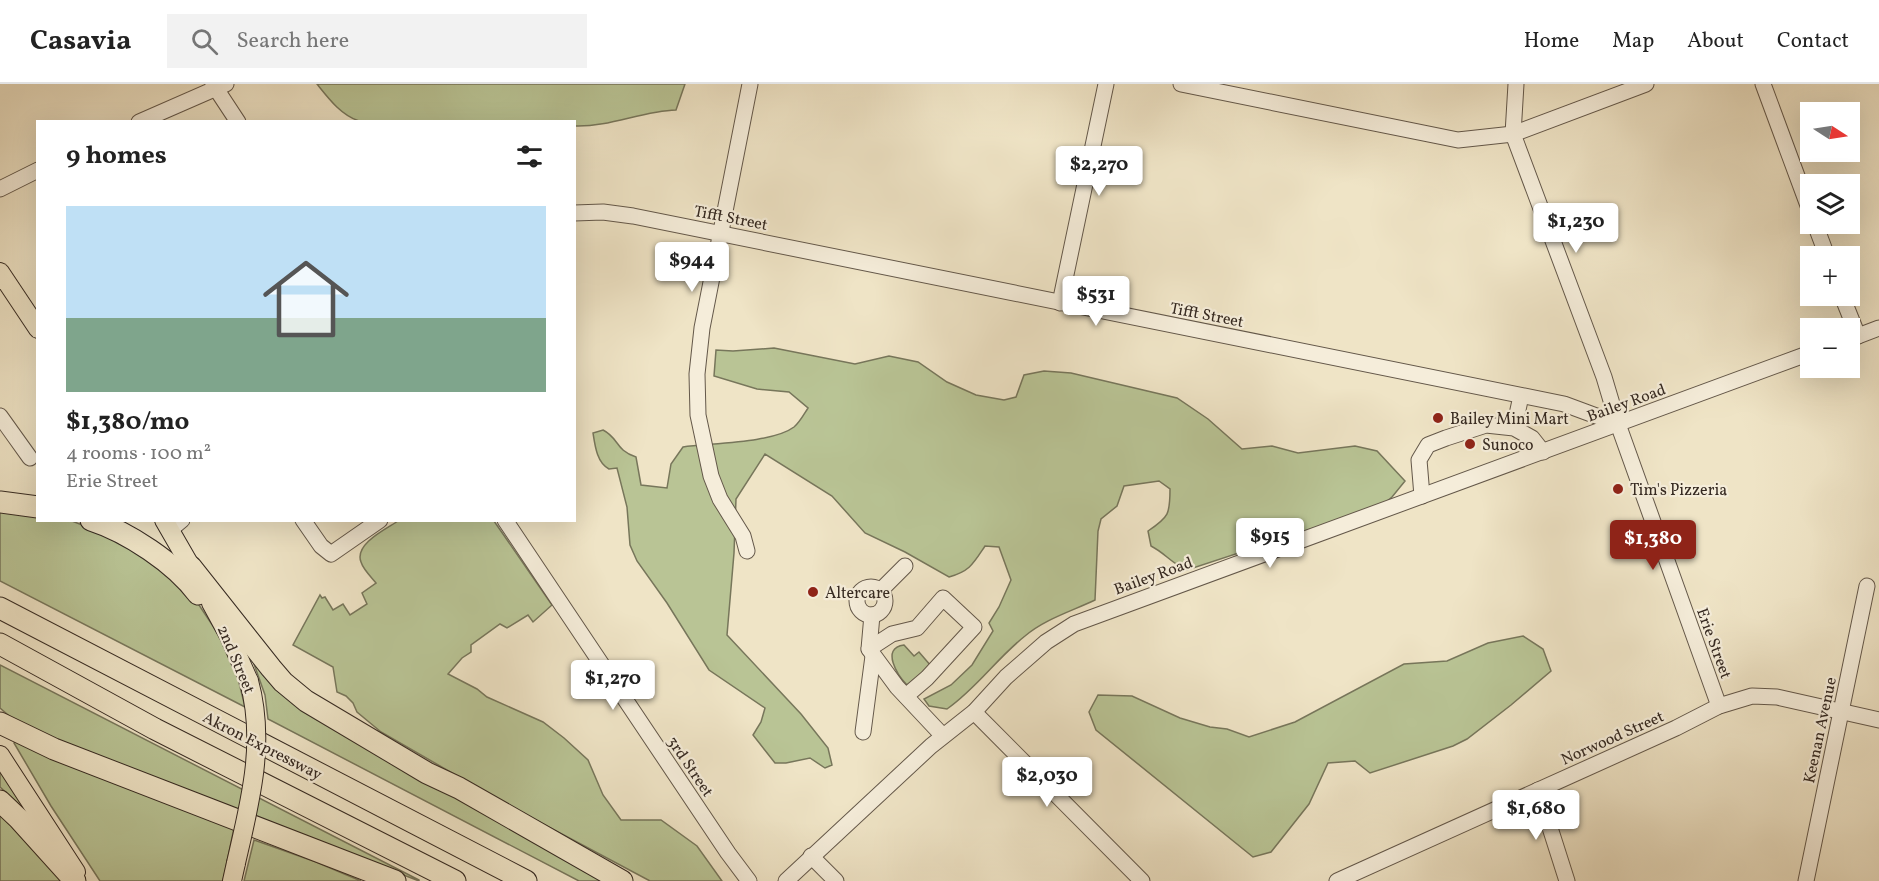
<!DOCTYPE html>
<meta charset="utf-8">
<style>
:root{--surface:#fff;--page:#f2f2f2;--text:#222;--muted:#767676;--line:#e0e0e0;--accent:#8f2418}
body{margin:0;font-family:Vollkorn,serif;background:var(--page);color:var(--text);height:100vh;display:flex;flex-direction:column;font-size:22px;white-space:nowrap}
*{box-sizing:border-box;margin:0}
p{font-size:20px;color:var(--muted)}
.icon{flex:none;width:33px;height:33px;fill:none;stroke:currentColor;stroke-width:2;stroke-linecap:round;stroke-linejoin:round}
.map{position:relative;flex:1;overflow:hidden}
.side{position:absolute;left:36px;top:36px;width:540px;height:402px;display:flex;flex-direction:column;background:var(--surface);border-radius:0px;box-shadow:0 6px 24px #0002}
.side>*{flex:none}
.needle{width:39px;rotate:102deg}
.buttons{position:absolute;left:1800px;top:18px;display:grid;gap:12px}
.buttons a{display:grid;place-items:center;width:60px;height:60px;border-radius:0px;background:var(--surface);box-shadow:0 6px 24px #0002;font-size:30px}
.price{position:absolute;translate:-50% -51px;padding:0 14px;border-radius:6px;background:#fff;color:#222;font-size:20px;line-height:39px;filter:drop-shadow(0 2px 3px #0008)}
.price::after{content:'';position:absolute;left:50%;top:36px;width:18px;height:14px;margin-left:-9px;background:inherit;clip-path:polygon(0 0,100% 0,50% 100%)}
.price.active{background:var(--accent);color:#fff}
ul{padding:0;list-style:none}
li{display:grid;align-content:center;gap:12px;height:318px;padding:0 30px}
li+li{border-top:2px solid var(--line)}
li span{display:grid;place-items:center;height:186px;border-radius:0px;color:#555}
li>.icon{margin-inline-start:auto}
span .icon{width:108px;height:108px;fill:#fffc;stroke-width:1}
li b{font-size:26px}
h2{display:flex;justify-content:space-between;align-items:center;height:72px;padding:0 30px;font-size:26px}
header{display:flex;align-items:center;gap:36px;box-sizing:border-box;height:84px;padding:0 30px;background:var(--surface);border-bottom:2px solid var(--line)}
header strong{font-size:28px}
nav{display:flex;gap:33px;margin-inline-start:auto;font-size:21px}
.search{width:420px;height:54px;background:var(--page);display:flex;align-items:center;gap:15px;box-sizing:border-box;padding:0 21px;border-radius:0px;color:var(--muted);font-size:22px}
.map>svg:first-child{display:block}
.green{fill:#b9c495;stroke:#77765b;stroke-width:1.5}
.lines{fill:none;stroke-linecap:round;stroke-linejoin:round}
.minor-casing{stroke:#64584a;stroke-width:17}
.major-casing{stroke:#352921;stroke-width:20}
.highway-casing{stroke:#352921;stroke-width:23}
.minor{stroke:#f5edda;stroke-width:15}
.major{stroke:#efe4c6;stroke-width:18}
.highway{stroke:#efe4c6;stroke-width:21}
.major-bridge-casing{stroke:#352921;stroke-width:20;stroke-linecap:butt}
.major-bridge{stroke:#efe4c6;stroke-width:18}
.poi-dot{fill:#8f2418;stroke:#f5edda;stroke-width:2}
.labels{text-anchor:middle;stroke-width:4.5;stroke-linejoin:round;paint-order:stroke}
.street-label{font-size:16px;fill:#352921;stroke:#f5edda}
.poi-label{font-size:16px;fill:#352921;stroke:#f5edda;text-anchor:start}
</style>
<header>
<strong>Casavia</strong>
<div class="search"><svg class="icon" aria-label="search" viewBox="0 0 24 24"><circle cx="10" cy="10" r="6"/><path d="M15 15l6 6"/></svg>Search here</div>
<nav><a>Home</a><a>Map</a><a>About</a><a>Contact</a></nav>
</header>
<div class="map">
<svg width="1879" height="797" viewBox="0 0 1879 797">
<rect width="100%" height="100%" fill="#efe4c6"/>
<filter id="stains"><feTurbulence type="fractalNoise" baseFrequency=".00333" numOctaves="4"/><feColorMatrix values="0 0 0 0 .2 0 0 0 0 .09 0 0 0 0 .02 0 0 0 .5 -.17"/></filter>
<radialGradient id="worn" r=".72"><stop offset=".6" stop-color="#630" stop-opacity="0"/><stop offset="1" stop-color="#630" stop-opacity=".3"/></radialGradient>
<g class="green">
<path d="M317,0H685L676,26C642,27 610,43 575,42L574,38L359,37C341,31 329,15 317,0Z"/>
<path d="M774,264L855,280L889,272L918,278L947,298L976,311L1004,316L1016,313L1024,291L1044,287L1071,289L1177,314L1208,335L1242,365L1272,362L1298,369L1355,362L1377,367L1405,397L1392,413L1381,422L1187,486C1172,480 1165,469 1151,462L1148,447C1169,433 1170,430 1170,405L1159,397L1124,402L1117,422L1101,435L1098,447L1095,516C1072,527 1045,535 1025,552C997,574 977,604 947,625L929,622L924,615L951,601L972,581L993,547L989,539L999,523L1011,496L999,463L985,462C973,480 970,487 949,493L905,468L865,449L832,412L765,370L736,415L734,469L727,551L801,630L828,664L832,681L825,684L810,674L786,679H775L753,651L761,638L765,624L709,586L667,519L637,477L630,461L627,423L617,384L609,385C597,379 595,362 593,349L603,346C619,354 615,366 636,373L641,401L667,404L671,380L683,363C711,359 773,359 794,343C800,338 804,330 808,324L789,308L757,305L714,292L716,266L733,267Z"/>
<polygon points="0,424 37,430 38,436 72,437 121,456 185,505 199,521 221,554 234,578 245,623 0,497"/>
<path d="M398,437H494L552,521L533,538L528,531L507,544L500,540L471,561V568L462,574L448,590L477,605L487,613L543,638L564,654L588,676L603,711L621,736H661L697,762L722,797H650L513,724L381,648L357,628L353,619L346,612L337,608L333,583L293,561L320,511L322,514L325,513L333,526L343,520L350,531L367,520L362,509L376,499C371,493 363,485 361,478C354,460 386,445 398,437Z"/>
<polygon points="1523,552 1543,565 1551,587 1511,621 1467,655 1453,662 1370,689 1355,677 1328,679 1309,720 1271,768 1253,773 1096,646 1089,628 1098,611 1132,612 1180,634 1210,643 1227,645 1249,653 1295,638 1404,580 1447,577 1488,559"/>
<path d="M904,561L914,572L919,568L931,582L907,601C898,592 880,564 904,561Z"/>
<polygon points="260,576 609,797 579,797 268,635 265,611 254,580"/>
<polygon points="0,581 419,796 419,797 76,664 14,636 0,624"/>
<polygon points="18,654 234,744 223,797 100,797 51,722 14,659"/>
<polygon points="0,687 23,720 22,723 0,703"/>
<polygon points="0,730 35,764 62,797 0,797"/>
<polygon points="254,756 316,778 361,797 244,797"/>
</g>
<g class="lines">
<g class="minor-casing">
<g id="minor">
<polyline points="213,0 238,38"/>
<polyline points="1181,0 1458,56 1513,50 1646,0"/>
<polyline points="1516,0 1513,50 1604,293 1618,340 1719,622"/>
<polyline points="1763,0 1810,127"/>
<polyline points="139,38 226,0"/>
<polyline points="0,105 38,86"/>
<polyline points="574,129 603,128 633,132 1564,320 1618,340"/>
<polyline points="1815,140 1827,172"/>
<polyline points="1842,212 1858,252"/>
<polyline points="1060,219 1106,0"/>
<polyline points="1850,255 1879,244"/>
<polyline points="0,332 30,374"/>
<polyline points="1514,344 1521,312"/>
<polyline points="1422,412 1419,376 1428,361 1446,354 1486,341 1514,344 1532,354 1543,368"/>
<polyline points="303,436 321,462 331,470 380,436"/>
<polyline points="505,436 728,769 749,797"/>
<polyline points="170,446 182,436"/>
<polyline points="747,467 743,452 720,415 711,392 698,331 697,290 702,244 750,0"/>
<circle cx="871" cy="517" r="14"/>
<polyline points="881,506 905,482"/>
<polyline points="872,531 869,565 897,603 943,652"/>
<polyline points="869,565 892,550 917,544 943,514 974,543 927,594 906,612"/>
<polyline points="974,628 1142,797"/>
<polyline points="863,648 873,572"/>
<polyline points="1538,706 1567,797"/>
<polyline points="811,772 836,797"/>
<polyline points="786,797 931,662 974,628 1006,593 1046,558 1074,540 1810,269"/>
<polyline points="1337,797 1676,644 1719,622 1752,612 1777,613 1879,636"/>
<polyline points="1806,797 1867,502"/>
</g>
</g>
<g class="major-casing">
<g id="major">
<polyline points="0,188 38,245"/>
<polyline points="164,436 198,495"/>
<polyline points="211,519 229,552 249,597"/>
<polyline points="0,671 76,788"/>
<polyline points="232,797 236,779"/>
</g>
</g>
<g class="highway-casing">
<g id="highway">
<polyline points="0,418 38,423"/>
<path d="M91,436C128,448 175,479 198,510"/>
<polyline points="191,483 271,584 283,598 306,617 427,689 459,704 622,797"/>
<polyline points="0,524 526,797"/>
<polyline points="0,560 155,645 455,797"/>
<polyline points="0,639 54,665 395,797"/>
<polyline points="0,717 19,735 75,797"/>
</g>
</g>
<use href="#minor" class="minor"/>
<use href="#major" class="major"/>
<use href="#highway" class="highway"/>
<g class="major-bridge-casing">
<path id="major-bridge" d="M236,779C250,718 266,659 249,597"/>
</g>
<use href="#major-bridge" class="major-bridge"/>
</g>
<g class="poi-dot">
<circle cx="1438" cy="334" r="6"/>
<circle cx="1470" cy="360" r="6"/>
<circle cx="1618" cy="405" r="6"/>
<circle cx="813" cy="508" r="6"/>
</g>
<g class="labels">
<g class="street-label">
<text transform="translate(731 133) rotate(11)" y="6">Tifft Street</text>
<text transform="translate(1207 230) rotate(11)" y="6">Tifft Street</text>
<text transform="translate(1626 318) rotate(-20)" y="6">Bailey Road</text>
<text transform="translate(1153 491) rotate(-20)" y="6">Bailey Road</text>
<text transform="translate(1715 559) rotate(70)" y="6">Erie Street</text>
<text transform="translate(237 575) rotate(67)" y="6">2nd Street</text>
<text transform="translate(1819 646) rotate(-78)" y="6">Keenan Avenue</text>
<text transform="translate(1612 653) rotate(-24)" y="6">Norwood Street</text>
<text transform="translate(263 661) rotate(27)" y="6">Akron Expressway</text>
<text transform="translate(691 682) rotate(56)" y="6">3rd Street</text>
</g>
<g class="poi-label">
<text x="1450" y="340">Bailey Mini Mart</text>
<text x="1482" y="366">Sunoco</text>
<text x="1630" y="411">Tim's Pizzeria</text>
<text x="825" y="514">Altercare</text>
</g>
</g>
<rect width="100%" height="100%" filter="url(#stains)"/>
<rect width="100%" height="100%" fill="url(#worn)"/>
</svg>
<div class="buttons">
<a><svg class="needle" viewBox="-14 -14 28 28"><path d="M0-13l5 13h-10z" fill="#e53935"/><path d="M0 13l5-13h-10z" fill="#767676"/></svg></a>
<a><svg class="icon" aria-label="layers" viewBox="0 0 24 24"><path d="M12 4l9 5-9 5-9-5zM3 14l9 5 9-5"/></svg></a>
<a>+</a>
<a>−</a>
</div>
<b class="price" style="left:1099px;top:113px">$2,270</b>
<b class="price" style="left:1576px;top:170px">$1,230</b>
<b class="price" style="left:692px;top:209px">$944</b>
<b class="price" style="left:1096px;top:243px">$531</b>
<b class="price" style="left:1270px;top:485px">$915</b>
<b class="price active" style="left:1653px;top:487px">$1,380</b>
<b class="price" style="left:613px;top:627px">$1,270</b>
<b class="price" style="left:1047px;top:724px">$2,030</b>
<b class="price" style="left:1536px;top:757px">$1,680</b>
<section class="side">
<h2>9 homes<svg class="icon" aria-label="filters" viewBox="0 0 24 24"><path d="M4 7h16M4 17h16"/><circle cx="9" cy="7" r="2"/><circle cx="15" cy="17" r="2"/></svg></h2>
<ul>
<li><span style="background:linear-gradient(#bfe0f5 60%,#7fa58c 0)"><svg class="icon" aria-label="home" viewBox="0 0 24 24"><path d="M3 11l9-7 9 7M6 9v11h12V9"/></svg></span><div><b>$1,380/mo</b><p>4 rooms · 100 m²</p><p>Erie Street</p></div></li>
</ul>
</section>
</div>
